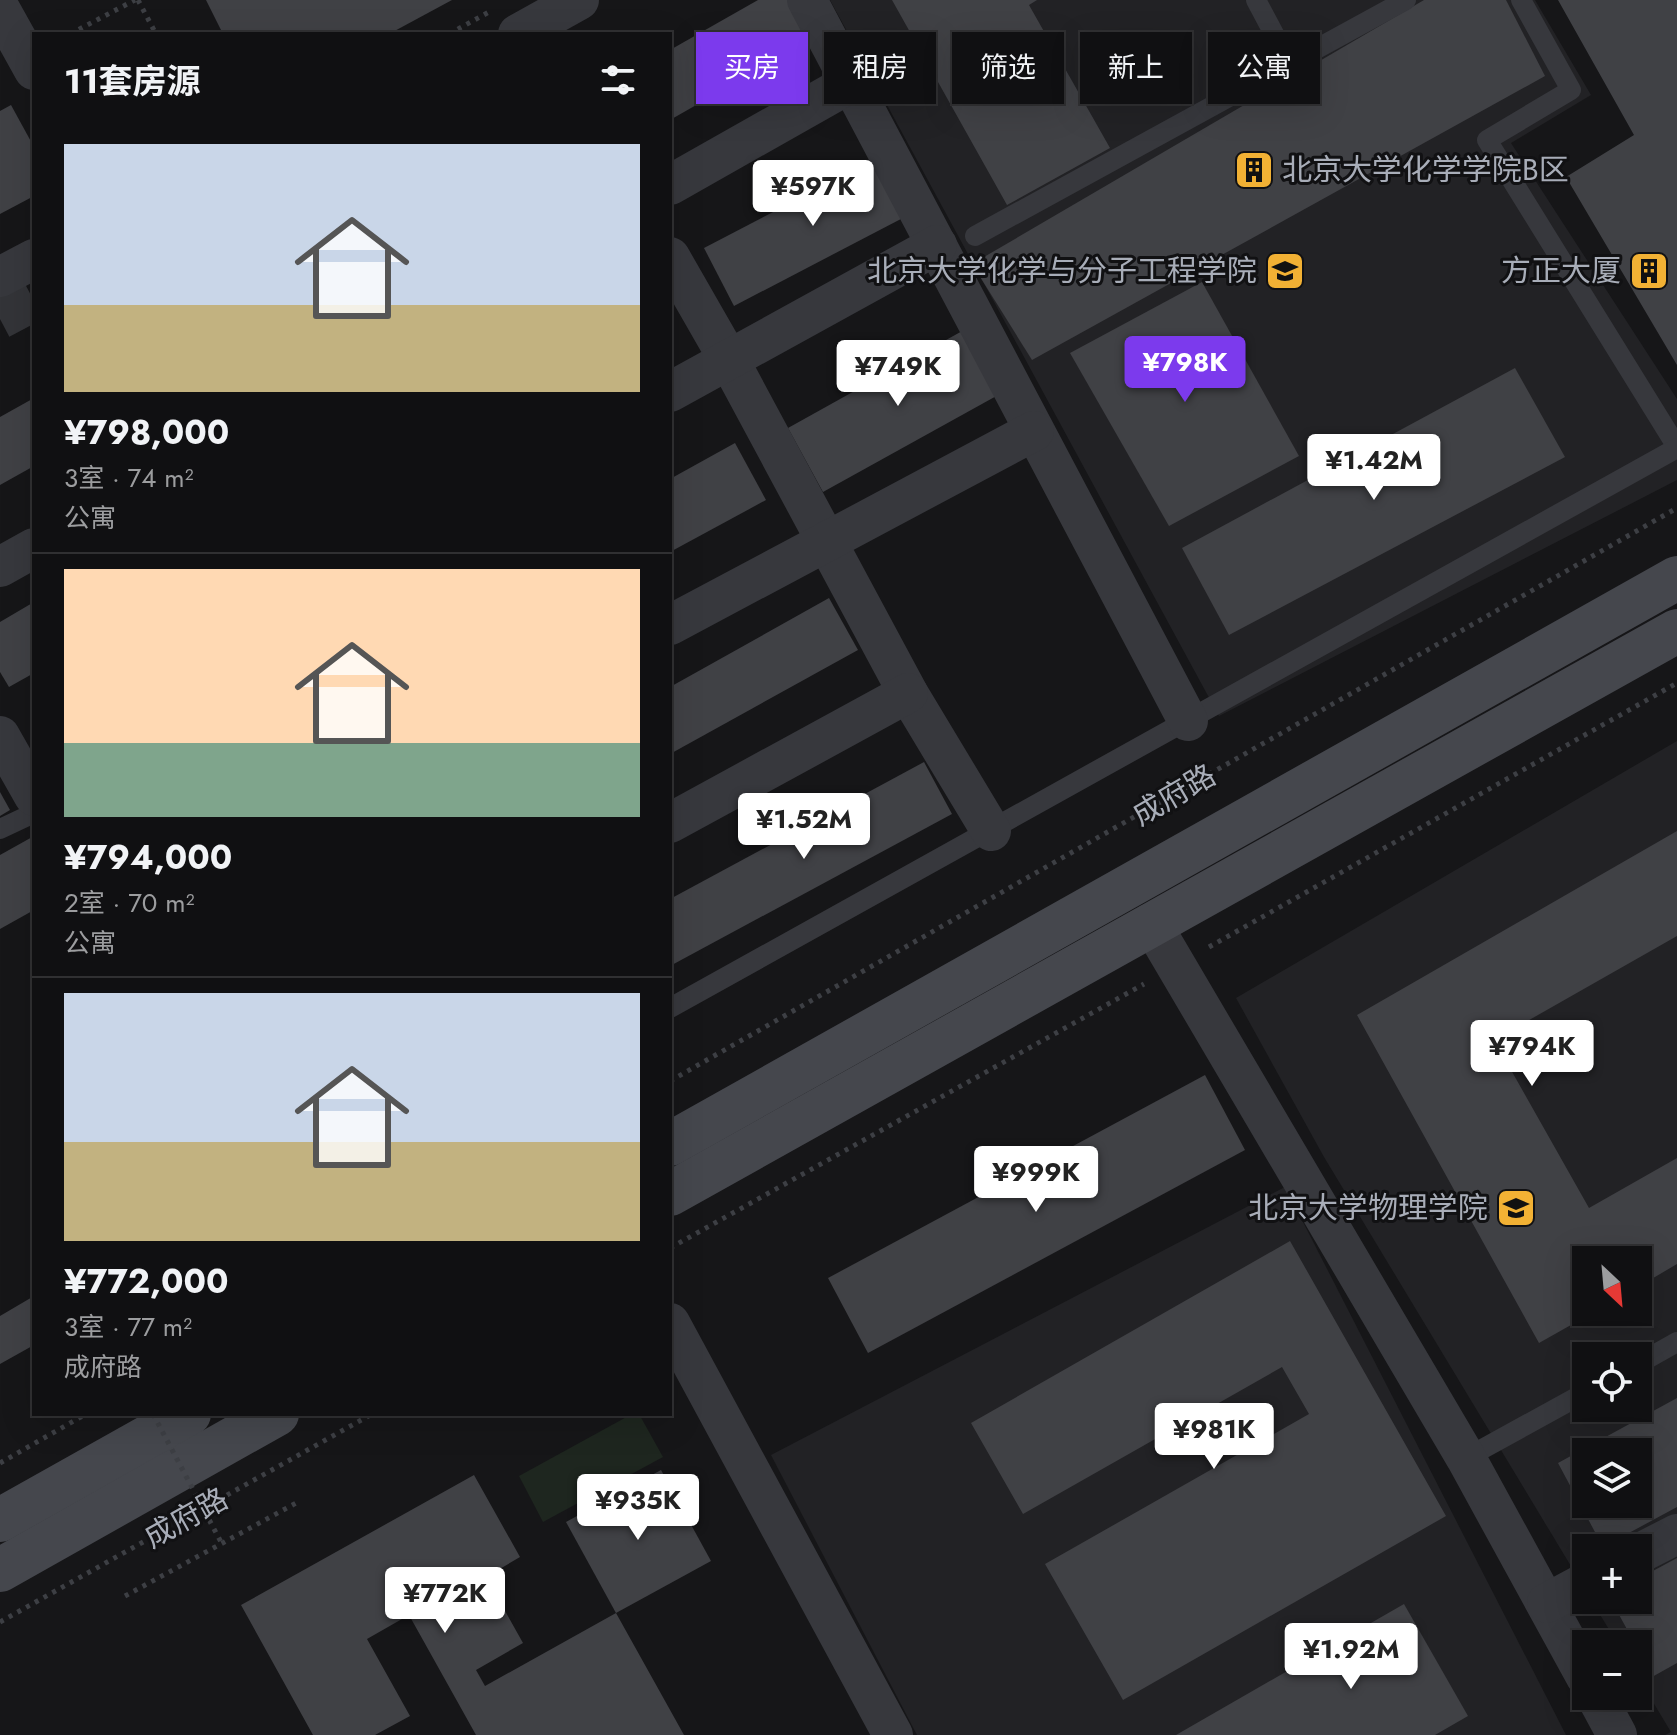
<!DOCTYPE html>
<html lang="zh">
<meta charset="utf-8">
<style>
:root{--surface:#101012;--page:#19191b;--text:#f1f3f6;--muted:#9c9d9f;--line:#303032;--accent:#7c3aed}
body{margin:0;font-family:Jost,"Noto Sans SC",sans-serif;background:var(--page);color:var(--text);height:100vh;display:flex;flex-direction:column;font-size:30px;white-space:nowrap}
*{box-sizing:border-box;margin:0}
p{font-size:26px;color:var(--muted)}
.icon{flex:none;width:44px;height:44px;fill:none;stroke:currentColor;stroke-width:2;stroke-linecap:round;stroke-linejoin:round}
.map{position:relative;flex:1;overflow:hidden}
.drawer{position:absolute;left:32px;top:32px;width:640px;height:1384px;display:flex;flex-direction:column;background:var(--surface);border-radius:0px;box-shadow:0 8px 32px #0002,0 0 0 2px var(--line)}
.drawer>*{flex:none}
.top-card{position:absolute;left:696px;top:32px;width:760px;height:72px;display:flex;gap:16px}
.needle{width:52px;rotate:154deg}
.controls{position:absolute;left:1572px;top:1246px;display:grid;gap:16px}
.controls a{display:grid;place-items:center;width:80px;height:80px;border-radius:0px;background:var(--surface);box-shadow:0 8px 32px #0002,0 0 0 2px var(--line);font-size:40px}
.price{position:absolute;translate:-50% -68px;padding:0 18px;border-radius:8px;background:#fff;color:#222;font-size:26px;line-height:52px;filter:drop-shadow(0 2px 4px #0008)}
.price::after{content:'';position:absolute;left:50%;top:48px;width:24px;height:18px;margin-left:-12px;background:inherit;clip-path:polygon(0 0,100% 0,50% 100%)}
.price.selected{background:var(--accent);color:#fff}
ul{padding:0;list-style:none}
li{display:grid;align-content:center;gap:16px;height:424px;padding:0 32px}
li+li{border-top:2px solid var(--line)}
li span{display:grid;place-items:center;height:248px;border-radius:0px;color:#555}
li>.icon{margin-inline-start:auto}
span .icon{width:144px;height:144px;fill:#fffc;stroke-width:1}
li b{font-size:34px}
h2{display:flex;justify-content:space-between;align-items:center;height:96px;padding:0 32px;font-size:34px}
.pill{padding:0 28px;border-radius:0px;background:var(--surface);box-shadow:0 8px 32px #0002,0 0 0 2px var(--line);font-size:28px;line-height:72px}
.pill.selected{background:var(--accent);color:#fff}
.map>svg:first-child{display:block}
.built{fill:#222225;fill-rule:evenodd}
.green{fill:#1e261f}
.building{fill:#404145;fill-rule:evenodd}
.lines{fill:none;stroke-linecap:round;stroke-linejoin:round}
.street-tunnel{stroke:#333438;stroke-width:40;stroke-dasharray:40 20;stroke-linecap:butt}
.path{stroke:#3d3f44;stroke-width:5;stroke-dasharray:4 6;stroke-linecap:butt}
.lane{stroke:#37383d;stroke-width:20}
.street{stroke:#37383d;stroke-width:40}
.secondary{stroke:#45474d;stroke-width:44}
.path-bridge{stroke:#3d3f44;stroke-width:5;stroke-dasharray:4 6;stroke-linecap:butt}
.labels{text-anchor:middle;stroke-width:6;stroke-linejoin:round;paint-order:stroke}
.poi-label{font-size:30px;fill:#a8adb8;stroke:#111113;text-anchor:end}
.street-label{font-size:30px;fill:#a8adb8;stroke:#111113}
</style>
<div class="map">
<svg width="1677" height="1735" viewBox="0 0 1677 1735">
<rect width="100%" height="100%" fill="#161618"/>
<g class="built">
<polygon points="830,0 1535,0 1591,95 1511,143 1677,399 1677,480 1219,716"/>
<path d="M1677,741V1735H1665L1671,1732L1638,1677V1644H1618L1591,1600H1638V1548H1586V1591L1324,1157L1236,998ZM1586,1260H1638V1312H1586ZM1586,1356H1638V1408H1586ZM1586,1452H1638V1504H1586Z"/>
<polygon points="1285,1187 1566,1735 917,1735 771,1455"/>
</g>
<polygon class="green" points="632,1414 639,1414 663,1457 543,1522 519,1476"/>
<g class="building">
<polygon points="206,0 452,0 389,34 223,34"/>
<polygon points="758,0 806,0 824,32 670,120 670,50"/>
<polygon points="892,0 1037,0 1029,5 1110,148 1007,205"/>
<polygon points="1424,0 1506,0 1545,76 1032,360 972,264"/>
<polygon points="1558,0 1677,0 1677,365 1566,177 1634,135"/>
<polygon points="11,105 34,147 34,196 0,214 0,111"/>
<polygon points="892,150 922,208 734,306 704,248"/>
<polygon points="1202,282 1299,456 1169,526 1070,353"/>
<polygon points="973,325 1009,389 823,492 788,428"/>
<polygon points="1515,368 1565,457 1229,635 1182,548"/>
<polygon points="34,398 34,466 0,485 0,417"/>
<polygon points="735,443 766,500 670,552 670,479"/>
<polygon points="829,598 858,650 670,754 670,687"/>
<polygon points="34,602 34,673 9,687 0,672 0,622"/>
<polygon points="924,762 952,814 670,966 670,899"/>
<polygon points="0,792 10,810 0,816"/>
<polygon points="1677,831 1677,936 1494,1040 1589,1208 1677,1158 1677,1264 1638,1287 1638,1260 1586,1260 1586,1312 1594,1312 1539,1343 1357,1015"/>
<polygon points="34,836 34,910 0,929 0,855"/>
<polygon points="1205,1075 1245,1150 868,1353 828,1278"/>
<polygon points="1290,1241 1446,1516 1123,1700 1045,1564 1309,1414 1282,1367 1023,1514 971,1423"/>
<polygon points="34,1296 34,1345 0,1364 0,1316"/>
<path d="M1677,1398V1507L1603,1547L1558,1463ZM1586,1452H1638V1504H1586Z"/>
<polygon points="661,1470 711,1561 616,1613 566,1522"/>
<polygon points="474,1475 520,1557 486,1577 523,1643 476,1670 485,1686 616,1613 684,1735 476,1735 409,1615 367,1639 410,1716 375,1735 313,1735 241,1605"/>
<polygon points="1677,1558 1677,1663 1652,1677 1638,1650 1638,1644 1635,1644 1611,1600 1638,1600 1638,1579"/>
<polygon points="1404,1604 1468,1716 1435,1735 1176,1735"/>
</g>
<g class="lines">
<polyline class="street-tunnel" points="0,319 34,301"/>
<g class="path">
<polyline points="138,0 156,34"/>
<polyline points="70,34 135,0"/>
<polyline points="449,34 489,12"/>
<polyline points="1209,947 1677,683"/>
<polyline points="670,1081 1677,508"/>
<polyline points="670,1248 1144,984"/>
<polyline points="0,1463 86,1414"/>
<polyline points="125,1596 298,1502"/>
<polyline points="0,1622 372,1414"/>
</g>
<g class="lane">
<polyline points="1256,0 1290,64"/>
<polyline points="1521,0 1571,90 1487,140 1677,447"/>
<polyline points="975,236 1406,0"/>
<polyline points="0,829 34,813"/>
<polyline points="670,1008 1677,448"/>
<polyline points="1638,1364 1677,1342"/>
<polyline points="1466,1458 1586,1392"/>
</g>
<g class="street">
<polyline points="807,0 1188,721"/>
<polyline points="0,9 34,70"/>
<polyline points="518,34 579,0"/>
<polyline points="670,185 852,82"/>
<polyline points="670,257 729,360 908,693 991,831"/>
<polyline points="0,277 34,259"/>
<polyline points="670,392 937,245"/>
<polyline points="0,567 34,548"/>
<polyline points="670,625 1034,431"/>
<polyline points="0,736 34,796"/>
<polyline points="670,823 908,693"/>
<polyline points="1151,923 1466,1458 1586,1677"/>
<polyline points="670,1323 893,1735"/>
<polyline points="1638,1554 1677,1534"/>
<polyline points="1547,1603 1586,1582"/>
<polyline points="1596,1696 1617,1735"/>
</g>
<g class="secondary">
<polyline points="670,1144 1677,578"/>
<polyline points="670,1194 1677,631"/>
<polyline points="0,1520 189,1414"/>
<polyline points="0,1570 277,1414"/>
</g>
<polyline class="path-bridge" points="153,1414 222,1544"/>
</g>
<defs>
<g id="building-square" transform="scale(2)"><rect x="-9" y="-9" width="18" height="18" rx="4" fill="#f2b134" stroke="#111113"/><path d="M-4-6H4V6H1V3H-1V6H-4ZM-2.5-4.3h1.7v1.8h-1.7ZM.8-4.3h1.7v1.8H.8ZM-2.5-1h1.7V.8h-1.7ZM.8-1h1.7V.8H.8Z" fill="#111"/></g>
<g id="university-square" transform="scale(2)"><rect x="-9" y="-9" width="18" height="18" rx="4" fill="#f2b134" stroke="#111113"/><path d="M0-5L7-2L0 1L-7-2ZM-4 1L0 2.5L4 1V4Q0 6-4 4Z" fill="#111"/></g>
</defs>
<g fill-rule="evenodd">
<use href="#building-square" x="1254" y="170"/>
<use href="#university-square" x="1285" y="271"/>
<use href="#building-square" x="1649" y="271"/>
<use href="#university-square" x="1516" y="1208"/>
</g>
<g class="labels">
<g class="poi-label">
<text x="1282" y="180" text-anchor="start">北京大学化学学院B区</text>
<text x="1257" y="281">北京大学化学与分子工程学院</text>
<text x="1621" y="281">方正大厦</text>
<text x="1488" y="1218">北京大学物理学院</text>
</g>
<g class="street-label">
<text transform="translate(1174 795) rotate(-30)" y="10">成府路</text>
<text transform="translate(186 1518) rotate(-29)" y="10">成府路</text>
</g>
</g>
</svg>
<div class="controls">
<a><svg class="needle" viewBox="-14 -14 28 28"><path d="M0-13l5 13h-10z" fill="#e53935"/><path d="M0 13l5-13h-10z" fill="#9c9d9f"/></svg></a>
<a><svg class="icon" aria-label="locate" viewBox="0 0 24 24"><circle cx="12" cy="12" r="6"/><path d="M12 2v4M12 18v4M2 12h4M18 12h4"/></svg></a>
<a><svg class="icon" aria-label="layers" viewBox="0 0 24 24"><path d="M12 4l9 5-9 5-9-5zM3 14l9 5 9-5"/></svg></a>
<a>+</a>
<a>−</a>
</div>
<b class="price" style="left:813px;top:228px">¥597K</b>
<b class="price selected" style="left:1185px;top:404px">¥798K</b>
<b class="price" style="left:898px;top:408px">¥749K</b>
<b class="price" style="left:1374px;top:502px">¥1.42M</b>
<b class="price" style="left:804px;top:861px">¥1.52M</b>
<b class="price" style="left:1532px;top:1088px">¥794K</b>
<b class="price" style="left:1036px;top:1214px">¥999K</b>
<b class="price" style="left:1214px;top:1471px">¥981K</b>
<b class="price" style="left:638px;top:1542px">¥935K</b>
<b class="price" style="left:445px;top:1635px">¥772K</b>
<b class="price" style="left:1351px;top:1691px">¥1.92M</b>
<div class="top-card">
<a class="pill selected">买房</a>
<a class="pill">租房</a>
<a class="pill">筛选</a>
<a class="pill">新上</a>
<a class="pill">公寓</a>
</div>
<section class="drawer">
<h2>11套房源<svg class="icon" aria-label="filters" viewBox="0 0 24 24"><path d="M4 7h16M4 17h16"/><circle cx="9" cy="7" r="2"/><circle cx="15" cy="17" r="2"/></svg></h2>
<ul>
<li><span style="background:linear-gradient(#c9d6e8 65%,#c2b280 0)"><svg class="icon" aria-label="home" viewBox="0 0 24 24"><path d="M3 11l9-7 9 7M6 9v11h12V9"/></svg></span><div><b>¥798,000</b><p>3室 · 74 m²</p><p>公寓</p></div></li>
<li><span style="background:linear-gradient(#ffd9b3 70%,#7fa58c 0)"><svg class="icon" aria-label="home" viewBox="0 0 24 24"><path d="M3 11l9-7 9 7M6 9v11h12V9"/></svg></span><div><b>¥794,000</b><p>2室 · 70 m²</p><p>公寓</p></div></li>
<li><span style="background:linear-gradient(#c9d6e8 60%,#c2b280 0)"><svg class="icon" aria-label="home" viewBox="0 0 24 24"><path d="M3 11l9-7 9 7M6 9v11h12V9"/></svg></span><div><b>¥772,000</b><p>3室 · 77 m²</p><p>成府路</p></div></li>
</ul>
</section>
</div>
